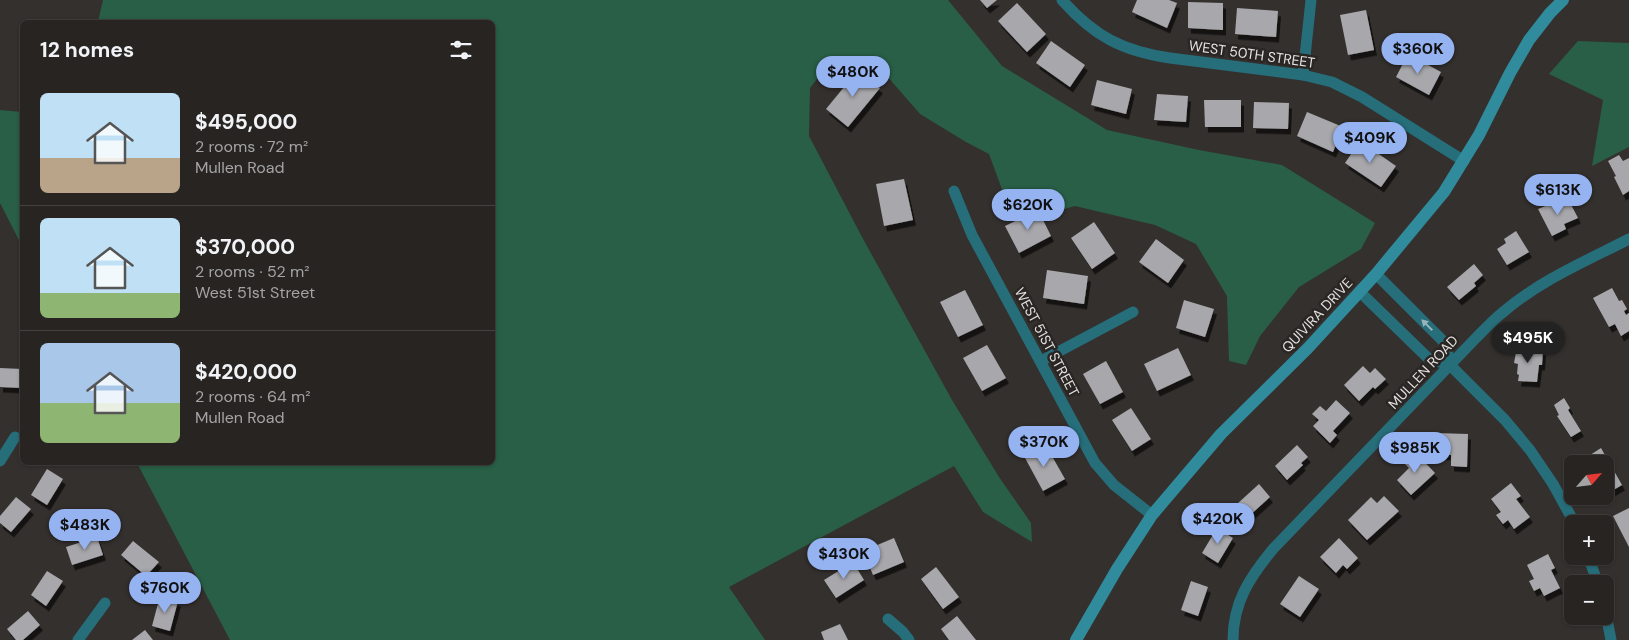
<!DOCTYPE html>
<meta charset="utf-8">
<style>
:root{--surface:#272422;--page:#33302f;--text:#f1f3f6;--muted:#a4a4a5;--line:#434140;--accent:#95b2f1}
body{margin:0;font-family:"DM Sans",sans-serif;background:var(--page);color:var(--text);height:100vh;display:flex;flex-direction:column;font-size:19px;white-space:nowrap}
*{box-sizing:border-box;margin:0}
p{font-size:16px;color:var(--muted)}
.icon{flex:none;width:28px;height:28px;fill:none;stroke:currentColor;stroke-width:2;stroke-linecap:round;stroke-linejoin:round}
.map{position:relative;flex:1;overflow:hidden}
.sheet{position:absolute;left:20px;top:20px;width:475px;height:445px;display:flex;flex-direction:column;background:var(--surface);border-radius:8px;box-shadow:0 1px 4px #0004,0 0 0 1px var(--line)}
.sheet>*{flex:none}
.needle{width:32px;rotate:62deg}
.fabs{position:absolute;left:1564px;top:455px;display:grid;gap:10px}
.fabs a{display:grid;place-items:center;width:50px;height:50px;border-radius:8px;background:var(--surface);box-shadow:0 1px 4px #0004,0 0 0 1px var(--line);font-size:25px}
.price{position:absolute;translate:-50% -42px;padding:0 11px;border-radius:18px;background:var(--accent);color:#111;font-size:16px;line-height:32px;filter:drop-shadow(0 1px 2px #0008)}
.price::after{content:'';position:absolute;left:50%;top:30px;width:15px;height:11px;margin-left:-8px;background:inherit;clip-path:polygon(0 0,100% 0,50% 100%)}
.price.selected{background:#222;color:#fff}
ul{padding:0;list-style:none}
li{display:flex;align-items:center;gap:15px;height:125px;padding:0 20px}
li+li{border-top:1px solid var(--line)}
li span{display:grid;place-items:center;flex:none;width:140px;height:100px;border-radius:8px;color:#555}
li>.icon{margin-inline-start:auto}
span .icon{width:60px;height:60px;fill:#fffc;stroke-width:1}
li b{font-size:21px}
h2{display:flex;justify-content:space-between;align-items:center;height:60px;padding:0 20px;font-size:21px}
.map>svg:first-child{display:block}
.green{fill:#295f46}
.building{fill:#a8a7ab;filter:url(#shadow)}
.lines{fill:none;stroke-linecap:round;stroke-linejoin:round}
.minor{stroke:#266e7a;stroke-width:11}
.secondary{stroke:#308c9c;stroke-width:12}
.oneway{fill:#99b4b8}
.labels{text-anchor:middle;stroke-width:5;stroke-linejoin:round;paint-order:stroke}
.street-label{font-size:14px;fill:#e5e2e1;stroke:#2a2624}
</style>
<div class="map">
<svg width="1629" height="640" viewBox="0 0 1629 640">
<defs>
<filter id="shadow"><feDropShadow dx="3" dy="5.5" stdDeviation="0" flood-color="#0009"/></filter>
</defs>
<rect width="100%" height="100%" fill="#34302e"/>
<g class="green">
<polygon points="103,0 948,0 1002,66 1107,130 1199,150 1282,165 1375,223 1361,249 1299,287 1260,336 1246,365 1229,361 1227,296 1196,244 1155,225 1075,206 1061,210 1040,190 1007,203 989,154 966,142 920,114 873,60 834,57 810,88 809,136 862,237 952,400 999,477 1031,523 1032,542 983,512 954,466 729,587 765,640 230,640 137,463 492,462 492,22 98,22"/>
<polygon points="1578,41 1629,43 1629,147 1592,166 1603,100 1549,74"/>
<polygon points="0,110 22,112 22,246 0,203"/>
</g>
<g class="building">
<polygon points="980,0 997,0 987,8"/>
<polygon points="1137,0 1169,0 1177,3 1167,28 1132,12"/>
<polygon points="1188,2 1223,3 1223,30 1188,28"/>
<polygon points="1017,3 1046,34 1027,52 998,21"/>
<polygon points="1237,8 1278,11 1276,37 1235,34"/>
<polygon points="1366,10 1374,50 1348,55 1340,15"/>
<polygon points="1051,41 1085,65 1070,87 1036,63"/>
<polygon points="1408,54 1441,72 1429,95 1396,77"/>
<polygon points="858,70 880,88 848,127 826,109"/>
<polygon points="1097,80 1132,89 1126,114 1091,105"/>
<polygon points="1157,94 1188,96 1186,122 1154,120"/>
<polygon points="1204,100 1241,100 1241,127 1205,127"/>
<polygon points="1254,102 1289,103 1288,129 1253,128"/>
<polygon points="1307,112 1343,127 1333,152 1297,136"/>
<polygon points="1360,141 1396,166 1381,187 1345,163"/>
<polygon points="1619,155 1623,161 1629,158 1629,191 1623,195 1614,177 1616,176 1608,161"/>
<polygon points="904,179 913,220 884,226 876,184"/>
<polygon points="1568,199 1578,218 1564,224 1566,229 1552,236 1538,209 1553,203 1554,206"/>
<polygon points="1038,210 1051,236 1019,253 1005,226"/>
<polygon points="1094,222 1115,253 1092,269 1071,238"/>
<polygon points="1516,231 1529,252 1507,265 1497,249 1506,243 1504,239"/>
<polygon points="1156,239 1184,260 1168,283 1139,262"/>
<polygon points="1474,264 1483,275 1474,283 1476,286 1459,300 1447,287"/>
<polygon points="1047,270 1088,276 1084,304 1043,298"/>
<polygon points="1612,288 1619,301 1622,300 1627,309 1624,311 1626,315 1629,313 1629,331 1621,336 1615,324 1609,327 1593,298"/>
<polygon points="965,290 983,325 958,337 940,302"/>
<polygon points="1184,300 1214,309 1205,337 1176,328"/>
<polygon points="987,345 1006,378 982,391 963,358"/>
<polygon points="1517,347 1543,350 1542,365 1539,365 1537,382 1518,381 1519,375 1517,374 1518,364 1514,363"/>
<polygon points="1178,348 1191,375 1157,391 1144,364"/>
<polygon points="1106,361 1123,392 1100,404 1083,374"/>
<polygon points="1363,366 1370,373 1375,368 1386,379 1375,389 1373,387 1359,401 1344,385"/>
<polygon points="0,368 22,369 22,388 0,387"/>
<polygon points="1564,398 1570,408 1568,410 1581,431 1571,437 1557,416 1559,415 1554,405"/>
<polygon points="1336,400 1350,413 1333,431 1337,435 1330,443 1313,426 1319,420 1312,414 1320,406 1326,411"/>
<polygon points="1131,408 1151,439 1132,451 1112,420"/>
<polygon points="1435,433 1468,434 1467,467 1451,466 1451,455 1435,454"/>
<polygon points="1045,444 1065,479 1043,491 1024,456"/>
<polygon points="1297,445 1308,457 1301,463 1303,465 1287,480 1275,466"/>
<polygon points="1601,448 1622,485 1608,493 1605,487 1605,464 1591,464 1587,457"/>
<polygon points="1416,453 1435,473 1411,495 1397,480 1409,468 1405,464"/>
<polygon points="47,469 63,479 47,505 31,495"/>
<polygon points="1511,483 1521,496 1516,499 1530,517 1514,529 1508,520 1503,524 1496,515 1501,512 1491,499"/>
<polygon points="1259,484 1270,497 1248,517 1237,504"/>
<polygon points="1384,496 1399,511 1367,540 1348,520 1371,497 1377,503"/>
<polygon points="16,497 31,509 11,532 0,523 0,516"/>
<polygon points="1629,508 1629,547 1613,516"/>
<polygon points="1217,528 1233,538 1218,563 1202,553"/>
<polygon points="97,537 103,555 72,565 66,547"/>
<polygon points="894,538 904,562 873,575 863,551"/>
<polygon points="1339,538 1358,558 1347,569 1343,565 1336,573 1320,557"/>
<polygon points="133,541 159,562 146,576 121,555"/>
<polygon points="1548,554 1555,568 1551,570 1560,588 1544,596 1540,588 1534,591 1529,581 1534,579 1527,565"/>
<polygon points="853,562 864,580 836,598 824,580"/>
<polygon points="936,567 959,597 943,609 921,579"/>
<polygon points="47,571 63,581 46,606 31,595"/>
<polygon points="1299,576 1319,589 1300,617 1280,604"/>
<polygon points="1191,581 1208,587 1198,616 1181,610"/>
<polygon points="160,596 178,601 170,631 152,626"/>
<polygon points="28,611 40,625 23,640 16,640 7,629"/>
<polygon points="957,616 976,640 949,640 941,629"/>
<polygon points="840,624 848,640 824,640 821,632"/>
<polygon points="145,630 153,640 132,640"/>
</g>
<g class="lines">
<g class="minor">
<path d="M1062,0C1094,36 1122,51 1170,58L1303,75L1332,82L1362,97L1464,161"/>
<polyline points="1303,75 1311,0"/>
<polyline points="954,191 972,235 1095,463 1114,485 1152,515"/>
<polyline points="1376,274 1446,344 1450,365"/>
<polyline points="1360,292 1429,359 1450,365 1505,420 1530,450 1553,484 1575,524"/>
<polyline points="1041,361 1133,312"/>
<polyline points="0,461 15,437"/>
<polyline points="1588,556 1598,584"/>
<polyline points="1605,609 1611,640"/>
<polyline points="888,619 903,632 909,640"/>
<polyline points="78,640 105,603"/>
<path d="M1233,640C1233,602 1250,577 1273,549L1474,340C1483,331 1492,321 1502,313C1539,281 1586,261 1629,239"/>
</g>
<polyline class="secondary" points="1076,640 1117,569 1152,515 1221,434 1308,348 1376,274 1444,192 1479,135 1510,73 1529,40 1550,13 1563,0"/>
</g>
<defs><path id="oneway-solid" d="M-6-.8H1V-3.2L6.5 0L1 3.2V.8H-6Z" transform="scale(1.25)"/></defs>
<use class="oneway" href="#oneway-solid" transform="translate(1427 325) rotate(-135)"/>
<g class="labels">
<g class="street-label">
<text transform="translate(1252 54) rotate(8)" y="5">WEST 50TH STREET</text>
<text transform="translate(1317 315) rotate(-47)" y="5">QUIVIRA DRIVE</text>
<text transform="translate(1047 342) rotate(62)" y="5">WEST 51ST STREET</text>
<text transform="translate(1423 372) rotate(-47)" y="5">MULLEN ROAD</text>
</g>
</g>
</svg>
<div class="fabs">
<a><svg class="needle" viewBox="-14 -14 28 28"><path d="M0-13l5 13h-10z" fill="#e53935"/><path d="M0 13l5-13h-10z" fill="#a4a4a5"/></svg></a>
<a>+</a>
<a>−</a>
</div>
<b class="price" style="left:1418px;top:75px">$360K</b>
<b class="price" style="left:853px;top:98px">$480K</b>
<b class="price" style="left:1370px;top:164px">$409K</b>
<b class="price" style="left:1558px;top:216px">$613K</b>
<b class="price" style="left:1028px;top:231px">$620K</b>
<b class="price selected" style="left:1528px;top:364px">$495K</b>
<b class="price" style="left:1044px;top:468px">$370K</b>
<b class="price" style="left:1415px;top:474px">$985K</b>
<b class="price" style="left:1218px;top:545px">$420K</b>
<b class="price" style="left:85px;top:551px">$483K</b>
<b class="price" style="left:844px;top:580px">$430K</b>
<b class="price" style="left:165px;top:614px">$760K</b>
<section class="sheet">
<h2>12 homes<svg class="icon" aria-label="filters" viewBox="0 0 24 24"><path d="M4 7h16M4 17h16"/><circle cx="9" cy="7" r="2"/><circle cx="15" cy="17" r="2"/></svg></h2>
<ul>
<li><span style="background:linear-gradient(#bfe0f5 65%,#b9a48a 0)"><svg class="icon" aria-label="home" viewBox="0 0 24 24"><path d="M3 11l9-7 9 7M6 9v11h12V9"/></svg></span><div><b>$495,000</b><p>2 rooms · 72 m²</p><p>Mullen Road</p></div></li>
<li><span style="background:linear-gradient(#bfe0f5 75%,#8fb573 0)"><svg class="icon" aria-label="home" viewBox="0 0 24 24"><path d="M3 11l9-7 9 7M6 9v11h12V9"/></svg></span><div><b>$370,000</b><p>2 rooms · 52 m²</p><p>West 51st Street</p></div></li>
<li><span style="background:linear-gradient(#a9c7e8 60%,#8fb573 0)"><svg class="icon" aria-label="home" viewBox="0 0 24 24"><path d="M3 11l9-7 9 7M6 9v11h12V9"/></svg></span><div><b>$420,000</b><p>2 rooms · 64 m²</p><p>Mullen Road</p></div></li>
</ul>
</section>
</div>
